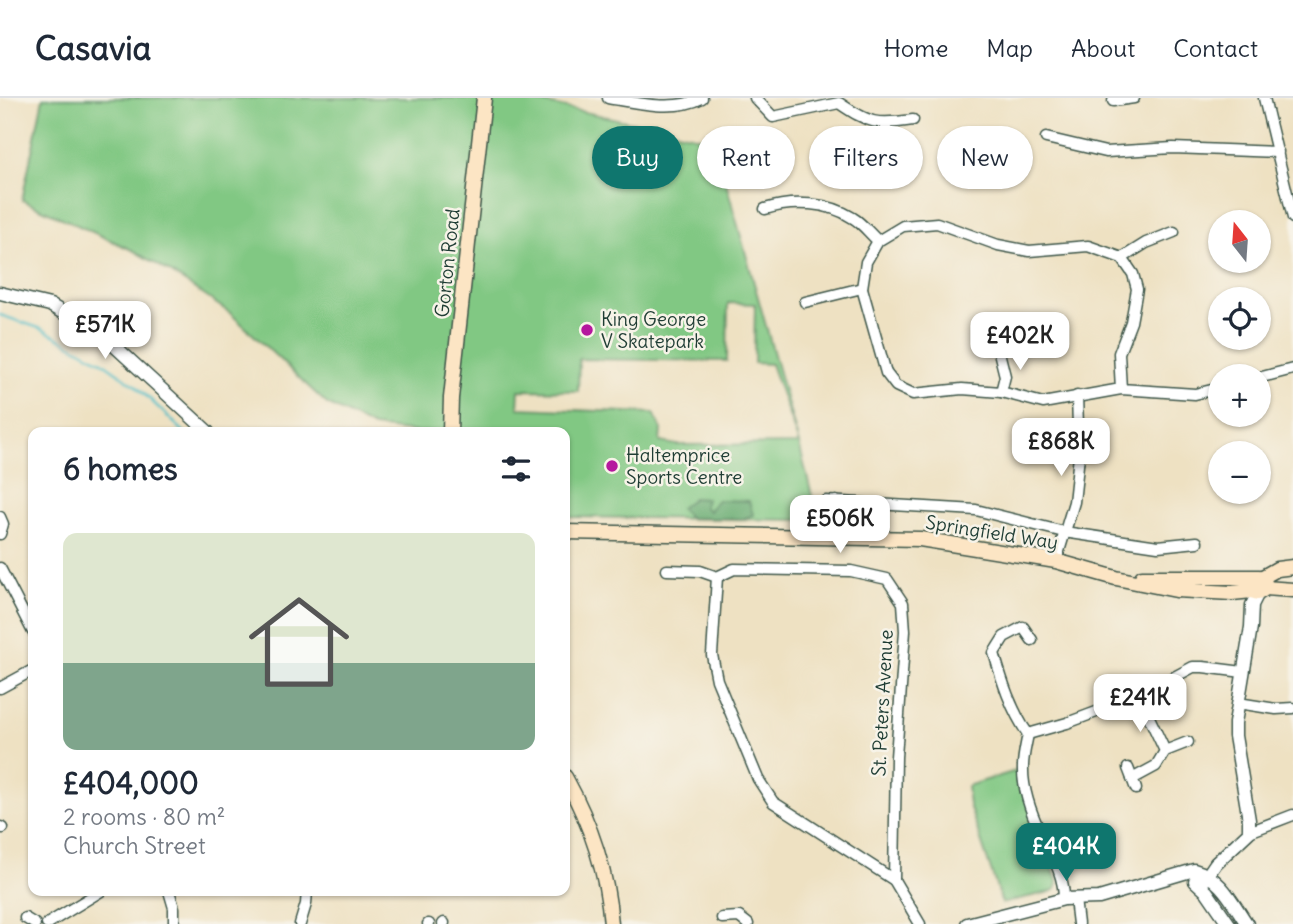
<!DOCTYPE html>
<meta charset="utf-8">
<style>
:root{--surface:#fff;--page:#f2f2f3;--text:#1f2937;--muted:#747a83;--line:#e0e1e3;--accent:#0f766e}
body{margin:0;font-family:Delius,sans-serif;background:var(--page);color:var(--text);height:100vh;display:flex;flex-direction:column;font-size:26px;white-space:nowrap}
*{box-sizing:border-box;margin:0}
p{font-size:23px;color:var(--muted)}
.icon{flex:none;width:38px;height:38px;fill:none;stroke:currentColor;stroke-width:2;stroke-linecap:round;stroke-linejoin:round}
.map{position:relative;flex:1;overflow:hidden}
.side{position:absolute;left:28px;top:329px;width:542px;height:469px;display:flex;flex-direction:column;background:var(--surface);border-radius:14px;box-shadow:0 2px 5px #0004}
.side>*{flex:none}
.guide{position:absolute;left:592px;top:28px;width:595px;height:63px;display:flex;gap:14px}
.needle{width:46px;rotate:343deg}
.controls{position:absolute;left:1208px;top:112px;display:grid;gap:14px}
.controls a{display:grid;place-items:center;width:63px;height:63px;border-radius:50%;background:var(--surface);box-shadow:0 2px 5px #0004;font-size:35px}
.price{position:absolute;translate:-50% -60px;padding:0 16px;border-radius:14px;background:#fff;color:#222;font-size:23px;line-height:46px;filter:drop-shadow(0 2px 4px #0008)}
.price::after{content:'';position:absolute;left:50%;top:42px;width:21px;height:16px;margin-left:-10px;background:inherit;clip-path:polygon(0 0,100% 0,50% 100%)}
.price.current{background:var(--accent);color:#fff}
ul{padding:0;list-style:none}
li{display:grid;align-content:center;gap:14px;height:371px;padding:0 35px}
li span{display:grid;place-items:center;height:217px;border-radius:14px;color:#555}
li>.icon{margin-inline-start:auto}
span .icon{width:126px;height:126px;fill:#fffc;stroke-width:1}
li b{font-size:30px}
h2{display:flex;justify-content:space-between;align-items:center;height:84px;padding:0 35px;font-size:30px}
.tag{padding:0 24px;border-radius:32px;background:var(--surface);box-shadow:0 2px 5px #0004;font-size:24px;line-height:63px}
.tag.current{background:var(--accent);color:#fff}
header{display:flex;align-items:center;gap:42px;box-sizing:border-box;height:98px;padding:0 35px;background:var(--surface);border-bottom:2px solid var(--line)}
header strong{font-size:33px}
nav{display:flex;gap:38px;margin-inline-start:auto;font-size:24px}
.map>svg:first-child{display:block}
.green{fill:#81c883;stroke:#50825c;stroke-width:2;fill-rule:evenodd}
.forest{fill:#68ac71;stroke:#447452;stroke-width:2}
.lines{fill:none;stroke-linecap:round;stroke-linejoin:round}
.stream{stroke:#4fbdc6;stroke-width:2.5}
.minor-casing{stroke:#3e5649;stroke-width:13}
.tertiary-casing{stroke:#3e5649;stroke-width:15}
.secondary-casing{stroke:#3e5649;stroke-width:17}
.minor{stroke:#fff;stroke-width:10}
.tertiary{stroke:#fff;stroke-width:12}
.secondary{stroke:#fce5c4;stroke-width:14}
.poi-dot{fill:#b5179e;stroke:#f7f3e8;stroke-width:2.5}
.labels{text-anchor:middle;stroke-width:5;stroke-linejoin:round;paint-order:stroke}
.street-label{font-size:19px;fill:#1f3d34;stroke:#f7f3e8}
.poi-label{font-size:19px;fill:#1f3d34;stroke:#f7f3e8;text-anchor:start}
</style>
<header>
<strong>Casavia</strong>
<nav><a>Home</a><a>Map</a><a>About</a><a>Contact</a></nav>
</header>
<div class="map">
<svg width="1293" height="826" viewBox="0 0 1293 826">
<rect width="100%" height="100%" fill="#f7f3e8"/>
<filter id="ink" filterUnits="userSpaceOnUse"><feTurbulence type="fractalNoise" baseFrequency=".0143" numOctaves="2"/><feDisplacementMap in="SourceGraphic" scale="14" xChannelSelector="R" yChannelSelector="G"/><feConvolveMatrix kernelMatrix="1 2 1 2 8 2 1 2 1" color-interpolation-filters="sRGB"/></filter>
<filter id="wash" filterUnits="userSpaceOnUse"><feTurbulence type="fractalNoise" baseFrequency=".00686" numOctaves="4" result="noise"/><feDisplacementMap in="SourceGraphic" scale="28" xChannelSelector="R" yChannelSelector="G"/><feGaussianBlur stdDeviation="1.57" result="paint"/><feColorMatrix in="noise" values="0 0 0 0 0 0 0 0 0 0 0 0 0 0 0 0 0 1.4 0 .05"/><feComposite in="paint" operator="in"/></filter>
<g filter="url(#wash)">
<rect width="100%" height="100%" fill="#eee1c2"/>
<g class="green">
<path d="M43,0H520L714,42L799,346L814,406L807,422L565,419V334H416L373,329L327,306L230,215L173,176L132,152L22,102ZM728,205L755,206L754,265L771,266L799,346L677,347L660,344L661,331L654,315L518,310L519,292L578,293L579,261L727,263Z"/>
<polygon points="1019,672 1058,786 1056,791 1050,794 1002,805 969,707 967,688"/>
</g>
<polygon class="forest" points="693,400 706,401 704,409 709,413 717,402 749,403 753,417 743,421 690,420 680,410"/>
<g class="lines">
<polyline class="stream" points="0,217 42,231 101,263 136,288 184,334"/>
</g>
</g>
<g filter="url(#ink)">
<g class="lines">
<g class="minor-casing">
<g id="minor">
<path d="M608,0C637,5 675,14 702,0"/>
<path d="M755,0L773,19L839,5C870,26 876,27 913,22"/>
<polyline points="1264,0 1293,120"/>
<polyline points="1113,3 1134,0"/>
<polyline points="886,26 886,43"/>
<polyline points="1046,40 1106,54 1173,50 1278,54"/>
<path d="M765,111C792,102 829,104 853,120C862,125 870,136 878,143"/>
<polyline points="1122,160 1146,145 1174,134"/>
<polyline points="805,204 862,190"/>
<polyline points="999,254 1005,278 1001,294"/>
<polyline points="1258,280 1293,271"/>
<polyline points="1121,291 1119,255 1131,224 1137,191 1133,176 1122,160 1088,148 1029,153 998,147 937,125 903,128 878,143 866,164 862,190 886,275 896,288 913,296 962,291 1001,294 1043,305 1121,291 1195,296 1220,290"/>
<polyline points="826,403 976,412 1064,434 1158,448 1197,444"/>
<polyline points="836,403 836,417"/>
<polyline points="0,419 3,426 0,436"/>
<polyline points="1056,463 1074,404 1079,358 1077,298"/>
<polyline points="0,470 33,534"/>
<polyline points="667,472 700,473 717,479 712,557 717,582 758,681 773,704 894,782 920,826"/>
<polyline points="717,479 734,471 851,473 887,481 903,505 905,533 896,659 894,782"/>
<polyline points="0,590 33,572"/>
<polyline points="1238,605 1276,611 1293,610"/>
<polyline points="1028,636 1067,625 1139,598 1193,569 1203,569 1243,574"/>
<path d="M1028,636C1026,647 1023,658 1023,668C1022,690 1032,717 1041,736C1052,758 1064,776 1064,801"/>
<path d="M1028,636C1011,612 1002,583 994,555L1004,539L1023,529L1032,542"/>
<polyline points="1165,653 1188,644"/>
<polyline points="1128,670 1136,691"/>
<polyline points="1132,681 1156,668 1165,653 1139,598"/>
<polyline points="0,729 3,730"/>
<polyline points="1249,734 1293,717"/>
<polyline points="169,793 174,810 174,826"/>
<polyline points="1075,801 1078,826"/>
<polyline points="25,820 35,826"/>
<polyline points="722,820 739,819 748,826"/>
<polyline points="47,826 101,793"/>
<polyline points="300,826 306,806 307,793"/>
<polyline points="428,826 429,826"/>
<polyline points="443,826 444,825"/>
</g>
</g>
<g class="tertiary-casing">
<g id="tertiary">
<polyline points="0,195 50,207 107,241 208,334"/>
<polyline points="1195,783 1207,794 1229,826"/>
<polyline points="1201,787 1216,765 1249,734 1249,722 1235,638 1235,625 1251,529 1252,507 1258,495"/>
<path d="M967,826L1064,801L1099,800L1194,772C1221,779 1232,804 1247,826"/>
</g>
</g>
<g class="secondary-casing">
<g id="secondary">
<polyline points="450,334 451,300 484,0"/>
<polyline points="565,434 920,441 1056,463 1116,480 1176,492 1232,495 1252,493"/>
<polyline points="1142,479 1259,479 1265,485 1263,492 1258,495 1252,493 1249,485 1252,480"/>
<polyline points="1261,480 1277,471 1293,469"/>
<polyline points="1265,490 1293,492"/>
<path d="M565,679C591,726 607,773 611,826"/>
</g>
</g>
<use href="#minor" class="minor"/>
<use href="#tertiary" class="tertiary"/>
<use href="#secondary" class="secondary"/>
</g>
</g>
<g class="poi-dot">
<circle cx="587" cy="232" r="7"/>
<circle cx="612" cy="368" r="7"/>
</g>
<g class="labels">
<g class="street-label">
<text transform="translate(447 165) rotate(-84)" y="7">Gorton Road</text>
<text transform="translate(992 434) rotate(9)" y="7">Springfield Way</text>
<text transform="translate(882 605) rotate(-87)" y="7">St. Peters Avenue</text>
</g>
<g class="poi-label">
<text x="601" y="228">King George<tspan x="601" dy="22">V Skatepark</tspan></text>
<text x="626" y="364">Haltemprice<tspan x="626" dy="22">Sports Centre</tspan></text>
</g>
</g>
</svg>
<div class="controls">
<a><svg class="needle" viewBox="-14 -14 28 28"><path d="M0-13l5 13h-10z" fill="#e53935"/><path d="M0 13l5-13h-10z" fill="#747a83"/></svg></a>
<a><svg class="icon" aria-label="locate" viewBox="0 0 24 24"><circle cx="12" cy="12" r="6"/><path d="M12 2v4M12 18v4M2 12h4M18 12h4"/></svg></a>
<a>+</a>
<a>−</a>
</div>
<b class="price" style="left:105px;top:263px">£571K</b>
<b class="price" style="left:1020px;top:274px">£402K</b>
<b class="price" style="left:1061px;top:380px">£868K</b>
<b class="price" style="left:840px;top:457px">£506K</b>
<b class="price" style="left:1140px;top:636px">£241K</b>
<b class="price current" style="left:1066px;top:785px">£404K</b>
<div class="guide">
<a class="tag current">Buy</a>
<a class="tag">Rent</a>
<a class="tag">Filters</a>
<a class="tag">New</a>
</div>
<section class="side">
<h2>6 homes<svg class="icon" aria-label="filters" viewBox="0 0 24 24"><path d="M4 7h16M4 17h16"/><circle cx="9" cy="7" r="2"/><circle cx="15" cy="17" r="2"/></svg></h2>
<ul>
<li><span style="background:linear-gradient(#dfe7d0 60%,#7fa58c 0)"><svg class="icon" aria-label="home" viewBox="0 0 24 24"><path d="M3 11l9-7 9 7M6 9v11h12V9"/></svg></span><div><b>£404,000</b><p>2 rooms · 80 m²</p><p>Church Street</p></div></li>
</ul>
</section>
</div>
